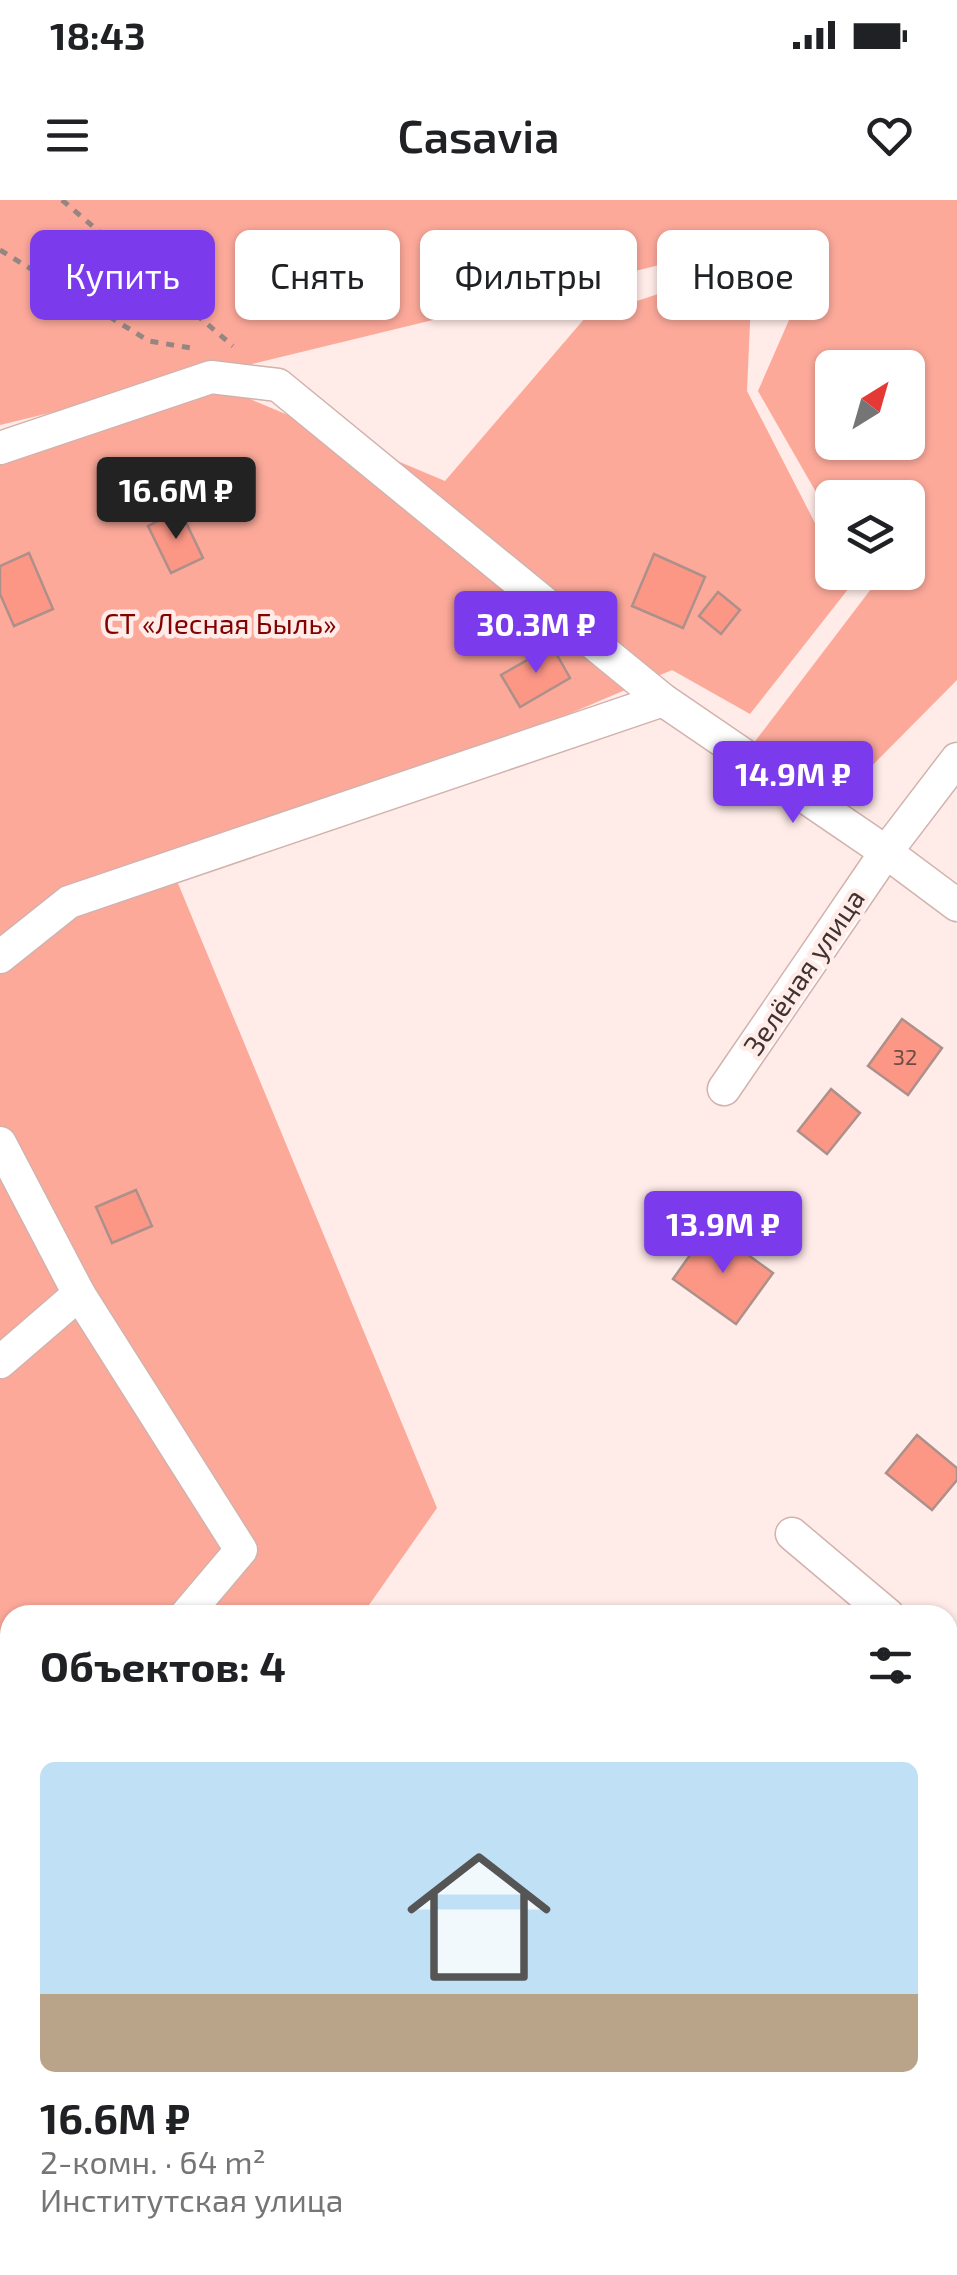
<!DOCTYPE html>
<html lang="ru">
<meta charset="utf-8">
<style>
:root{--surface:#fff;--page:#f2f2f2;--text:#202124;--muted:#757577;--line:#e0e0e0;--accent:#7c3aed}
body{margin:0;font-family:"Exo 2",sans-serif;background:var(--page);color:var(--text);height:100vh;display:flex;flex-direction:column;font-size:38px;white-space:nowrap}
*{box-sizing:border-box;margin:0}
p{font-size:32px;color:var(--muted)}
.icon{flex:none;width:55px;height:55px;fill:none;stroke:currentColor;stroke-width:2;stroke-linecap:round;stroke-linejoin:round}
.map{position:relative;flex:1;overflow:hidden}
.drawer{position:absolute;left:0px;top:1405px;width:958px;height:670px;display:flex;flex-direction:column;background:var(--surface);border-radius:30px 30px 0 0;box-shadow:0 2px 8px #0004}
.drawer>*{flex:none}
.banner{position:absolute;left:30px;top:30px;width:898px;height:90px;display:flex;gap:20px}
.needle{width:65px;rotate:37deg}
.fabs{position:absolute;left:815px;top:150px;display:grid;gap:20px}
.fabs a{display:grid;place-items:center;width:110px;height:110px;border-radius:15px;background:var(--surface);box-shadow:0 2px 8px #0004;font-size:50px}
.price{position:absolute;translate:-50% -85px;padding:0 22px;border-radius:10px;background:var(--accent);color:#fff;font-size:32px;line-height:65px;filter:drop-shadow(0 2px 5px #0008)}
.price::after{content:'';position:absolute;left:50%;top:60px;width:30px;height:22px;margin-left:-15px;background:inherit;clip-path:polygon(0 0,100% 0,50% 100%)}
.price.active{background:#222;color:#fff}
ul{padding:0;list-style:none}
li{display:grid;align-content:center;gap:20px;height:530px;padding:0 40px}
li+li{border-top:2px solid var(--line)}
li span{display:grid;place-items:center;height:310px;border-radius:15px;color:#555}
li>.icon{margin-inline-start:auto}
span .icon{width:180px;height:180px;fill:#fffc;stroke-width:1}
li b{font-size:42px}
h2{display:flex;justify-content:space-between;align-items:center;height:120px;padding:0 40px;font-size:42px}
.pill{padding:0 35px;border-radius:15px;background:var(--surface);box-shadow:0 2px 8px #0004;font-size:35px;line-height:90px}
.pill.active{background:var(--accent);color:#fff}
.status{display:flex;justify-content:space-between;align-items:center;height:70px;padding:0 50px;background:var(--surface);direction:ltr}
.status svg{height:28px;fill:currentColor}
header{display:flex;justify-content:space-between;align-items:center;height:130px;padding:0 40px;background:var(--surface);font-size:45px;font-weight:600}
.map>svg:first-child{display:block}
.green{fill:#fca99a;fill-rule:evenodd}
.building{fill:#fc9786;stroke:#ae908a;stroke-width:2.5}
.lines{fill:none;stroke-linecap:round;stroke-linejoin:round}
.minor-casing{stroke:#d2b2ad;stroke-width:35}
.path{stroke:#968682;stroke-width:5;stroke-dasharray:8 8;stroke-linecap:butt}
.minor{stroke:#fff;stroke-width:32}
.labels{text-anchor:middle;stroke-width:9;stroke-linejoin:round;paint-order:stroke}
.number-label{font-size:22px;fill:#6e4c46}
.park-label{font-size:28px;fill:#820200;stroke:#ffebe7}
.street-label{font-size:28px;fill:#3f3330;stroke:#ffebe7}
</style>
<div class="status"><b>18:43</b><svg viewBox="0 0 49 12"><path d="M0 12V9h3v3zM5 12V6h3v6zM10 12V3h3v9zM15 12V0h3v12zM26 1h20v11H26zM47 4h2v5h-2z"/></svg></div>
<header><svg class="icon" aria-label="menu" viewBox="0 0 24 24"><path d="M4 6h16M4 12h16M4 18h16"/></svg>Casavia<svg class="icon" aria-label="heart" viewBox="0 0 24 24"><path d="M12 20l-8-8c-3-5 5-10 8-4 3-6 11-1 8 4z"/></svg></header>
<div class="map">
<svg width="957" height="2075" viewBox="0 0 957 2075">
<rect width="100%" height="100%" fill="#ffebe7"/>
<g class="green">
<path d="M0,0H957V480L841,597L753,544L871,389L862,373L908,372V298H832V320L758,191L789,120L771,38L0,225ZM832,168H908V242H832Z"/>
<polygon points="716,75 751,101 747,191 832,356 832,372 841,373 849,388 750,514 672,470 177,681 437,1308 362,1415 10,1415 10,1777 0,1783 0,247 219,186 445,281 585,118"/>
<polygon points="0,1835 10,1839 10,2065 687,2065 699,2075 0,2075"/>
</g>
<g class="building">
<polygon points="180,310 203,358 171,373 148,326"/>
<polygon points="29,353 53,409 14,426 0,394 0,366"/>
<polygon points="654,354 705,377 683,428 632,406"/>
<polygon points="718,392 740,410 721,434 699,416"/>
<polygon points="552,446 570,478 520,507 501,475"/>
<polygon points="902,819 942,848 908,895 868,866"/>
<polygon points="831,889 860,913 827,954 798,931"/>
<polygon points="136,990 152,1026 112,1043 96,1007"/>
<polygon points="710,1027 773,1073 736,1124 673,1079"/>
<polygon points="917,1235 957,1268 957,1280 932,1310 886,1273"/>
<polygon points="957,1922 957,1963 948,1974 948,1934"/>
<polygon points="957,2036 957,2075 940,2075 930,2065 948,2065 948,2045"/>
</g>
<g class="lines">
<g class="minor-casing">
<g id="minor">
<polyline points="0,248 211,177 278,185 663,500 886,652 957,705"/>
<polyline points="0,757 69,702 663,500"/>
<polyline points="724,889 886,652 957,559"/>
<polyline points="0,943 79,1094 241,1350 186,1415"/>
<polyline points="0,1162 79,1094"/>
<polyline points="792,1334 888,1415"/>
<polyline points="948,1465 957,1473"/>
<polyline points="730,2065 742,2075"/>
</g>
</g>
<g class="path">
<polyline points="62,0 233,146"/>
<polyline points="0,50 149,141 191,148"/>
</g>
<use href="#minor" class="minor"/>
</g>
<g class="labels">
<g class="number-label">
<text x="905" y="865">32</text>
</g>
<g class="park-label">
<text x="220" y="434">СТ «Лесная Быль»</text>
</g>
<g class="street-label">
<text transform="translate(804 772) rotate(-56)" y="10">Зелёная улица</text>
</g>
</g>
</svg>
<div class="fabs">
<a><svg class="needle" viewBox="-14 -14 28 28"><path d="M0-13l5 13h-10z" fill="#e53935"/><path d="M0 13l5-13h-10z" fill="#757577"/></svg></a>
<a><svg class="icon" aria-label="layers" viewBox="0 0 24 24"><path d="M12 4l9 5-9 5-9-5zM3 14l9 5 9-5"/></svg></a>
</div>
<b class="price active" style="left:176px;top:342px">16.6M ₽</b>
<b class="price" style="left:536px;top:476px">30.3M ₽</b>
<b class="price" style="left:793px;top:626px">14.9M ₽</b>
<b class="price" style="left:723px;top:1076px">13.9M ₽</b>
<div class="banner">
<a class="pill active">Купить</a>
<a class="pill">Снять</a>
<a class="pill">Фильтры</a>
<a class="pill">Новое</a>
</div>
<section class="drawer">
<h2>Объектов: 4<svg class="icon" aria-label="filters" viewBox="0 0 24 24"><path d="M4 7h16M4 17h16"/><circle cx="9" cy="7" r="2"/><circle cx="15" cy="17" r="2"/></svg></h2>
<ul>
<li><span style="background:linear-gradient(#bfe0f5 75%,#b9a48a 0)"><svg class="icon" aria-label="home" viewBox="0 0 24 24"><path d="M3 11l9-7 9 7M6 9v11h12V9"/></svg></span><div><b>16.6M ₽</b><p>2-комн. · 64 m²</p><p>Институтская улица</p></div></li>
</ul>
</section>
</div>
